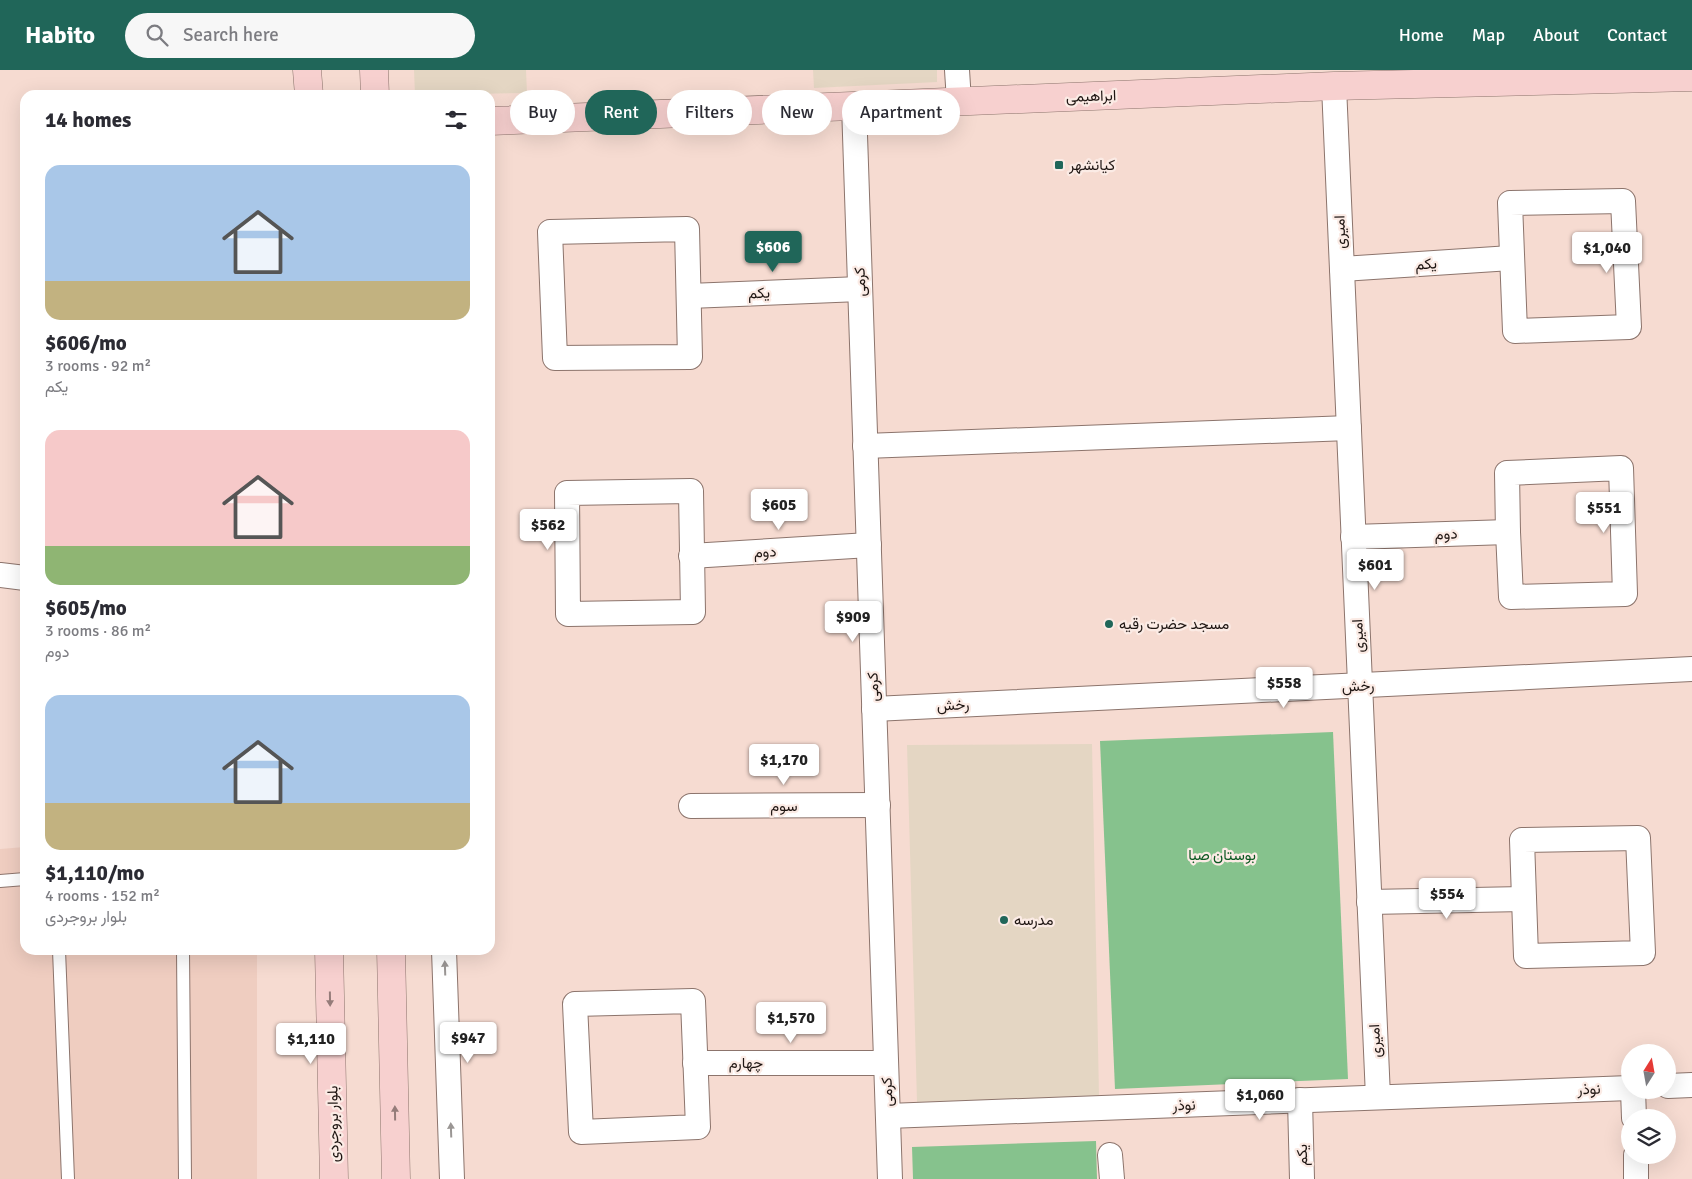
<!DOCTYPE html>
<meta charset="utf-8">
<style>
:root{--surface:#fff;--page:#f7f7f7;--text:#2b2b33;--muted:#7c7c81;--accent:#206659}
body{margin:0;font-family:Signika,Vazirmatn,sans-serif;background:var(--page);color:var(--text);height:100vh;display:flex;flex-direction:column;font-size:19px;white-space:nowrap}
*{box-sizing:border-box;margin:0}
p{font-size:16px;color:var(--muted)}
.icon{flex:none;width:28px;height:28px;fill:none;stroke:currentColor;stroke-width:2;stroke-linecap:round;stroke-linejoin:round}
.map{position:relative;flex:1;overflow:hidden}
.panel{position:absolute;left:20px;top:20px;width:475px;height:865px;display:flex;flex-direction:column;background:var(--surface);border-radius:15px;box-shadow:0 5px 20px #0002}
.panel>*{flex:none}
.banner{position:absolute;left:510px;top:20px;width:475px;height:45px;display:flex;gap:10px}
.needle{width:32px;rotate:11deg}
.fabs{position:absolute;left:1621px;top:974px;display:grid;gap:10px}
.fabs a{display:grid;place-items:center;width:55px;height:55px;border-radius:50%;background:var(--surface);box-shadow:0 5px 20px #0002;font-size:25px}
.price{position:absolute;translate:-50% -42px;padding:0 11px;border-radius:5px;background:#fff;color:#222;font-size:16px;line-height:32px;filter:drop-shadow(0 1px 2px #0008)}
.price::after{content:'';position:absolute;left:50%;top:30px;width:15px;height:11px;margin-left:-8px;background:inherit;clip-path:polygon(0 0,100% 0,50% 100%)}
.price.selected{background:var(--accent);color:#fff}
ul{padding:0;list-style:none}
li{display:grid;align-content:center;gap:10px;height:265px;padding:0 25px}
li span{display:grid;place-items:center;height:155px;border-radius:15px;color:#555}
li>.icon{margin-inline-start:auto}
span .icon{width:90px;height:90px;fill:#fffc;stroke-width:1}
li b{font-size:21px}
h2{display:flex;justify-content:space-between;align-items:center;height:60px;padding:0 25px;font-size:21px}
.chip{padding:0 18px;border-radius:22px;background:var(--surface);box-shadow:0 5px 20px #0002;font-size:18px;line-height:45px}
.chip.selected{background:var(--accent);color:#fff}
header{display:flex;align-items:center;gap:30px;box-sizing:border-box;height:70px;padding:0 25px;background:var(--accent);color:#fff}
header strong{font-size:24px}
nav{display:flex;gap:28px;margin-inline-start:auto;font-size:18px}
.search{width:350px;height:45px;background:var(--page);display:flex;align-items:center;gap:12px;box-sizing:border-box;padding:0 18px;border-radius:28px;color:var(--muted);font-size:19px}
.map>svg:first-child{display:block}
.built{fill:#efcdc0}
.education{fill:#e4d6c3}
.green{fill:#86c28d}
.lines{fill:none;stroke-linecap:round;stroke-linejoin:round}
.service-casing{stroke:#8c746c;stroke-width:14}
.minor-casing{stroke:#8c746c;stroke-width:26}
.secondary-casing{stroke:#8c746c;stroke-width:29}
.service{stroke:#fff;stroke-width:12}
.minor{stroke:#fff;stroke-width:24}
.secondary{stroke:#f7d0cf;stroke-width:28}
.oneway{fill:#9a9694}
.oneway2{fill:#957c7a}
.poi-dot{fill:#206659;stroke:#fbebe5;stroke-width:2}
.labels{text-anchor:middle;stroke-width:4.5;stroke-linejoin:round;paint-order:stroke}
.street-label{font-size:15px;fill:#1e1512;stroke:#fbebe5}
.poi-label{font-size:15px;fill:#1e1512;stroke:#fbebe5;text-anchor:start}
.park-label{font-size:15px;fill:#0b5721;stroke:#fbebe5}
</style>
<header>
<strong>Habito</strong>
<div class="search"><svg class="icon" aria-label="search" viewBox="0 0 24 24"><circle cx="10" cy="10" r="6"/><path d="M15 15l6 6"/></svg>Search here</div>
<nav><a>Home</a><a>Map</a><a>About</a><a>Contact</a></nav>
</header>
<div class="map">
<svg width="1692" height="1109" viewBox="0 0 1692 1109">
<rect width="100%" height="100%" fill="#f6dbd1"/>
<polygon class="built" points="25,777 25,880 257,880 257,1109 0,1109 0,779"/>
<g class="education">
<polygon points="414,0 526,0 527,23 415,25"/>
<polygon points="813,0 937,0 937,12 814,18"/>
<polygon points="1092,674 1099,1026 917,1032 907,675"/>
</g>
<g class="green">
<polygon points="1333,662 1348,1009 1115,1019 1100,671"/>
<polygon points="1096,1071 1097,1109 913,1109 912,1077"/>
</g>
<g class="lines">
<g class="service-casing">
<g id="service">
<polyline points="0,811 25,809"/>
<polyline points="59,880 68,1109"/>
<polyline points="183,880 185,1109"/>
</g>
</g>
<g class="minor-casing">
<g id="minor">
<polyline points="957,0 959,31"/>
<polyline points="1334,16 1378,1027"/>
<polyline points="854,35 890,1109"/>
<polygon points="1623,131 1629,257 1515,261 1510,133"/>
<polygon points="687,159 690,287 555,288 550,162"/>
<polyline points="1342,199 1511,188"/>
<polyline points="689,226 860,219"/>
<polyline points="865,376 1349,358"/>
<polygon points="1621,398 1625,524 1511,527 1508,462 1507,403"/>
<polygon points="691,421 693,542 568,544 567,423"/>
<polyline points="1353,467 1508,462"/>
<polyline points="691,486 869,475"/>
<polyline points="0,505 25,508"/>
<polyline points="874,639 1692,599"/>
<polyline points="691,736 878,735"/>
<polygon points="1638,768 1643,883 1526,886 1522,770"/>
<polyline points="1369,832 1524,829"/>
<polyline points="444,880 452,1109"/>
<polygon points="693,931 698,1057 581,1062 575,934"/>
<polyline points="695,993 886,993"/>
<polyline points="1668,1016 1692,1015"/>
<polyline points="1633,1020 1634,1048"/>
<polyline points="1300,1030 1302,1109"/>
<polyline points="888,1046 1630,1018"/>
<polyline points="1110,1085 1112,1109"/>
<polyline points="1636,1085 1636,1109"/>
</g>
</g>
<g class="secondary-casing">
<g id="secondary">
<polyline points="307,0 309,25"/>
<polyline points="374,0 375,25"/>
<polyline points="490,51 1334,16 1692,7"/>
<polyline points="329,880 334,1109"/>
<polyline points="391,880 396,1109"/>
</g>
</g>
<use href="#service" class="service"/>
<use href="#minor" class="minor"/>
<use href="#secondary" class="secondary"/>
</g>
<defs><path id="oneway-solid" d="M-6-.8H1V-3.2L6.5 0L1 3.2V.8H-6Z" transform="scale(1.25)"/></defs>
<g class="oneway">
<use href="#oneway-solid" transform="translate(445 898) rotate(-92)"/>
<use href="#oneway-solid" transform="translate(451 1060) rotate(-92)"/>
</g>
<g class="oneway2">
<use href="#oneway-solid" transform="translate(330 929) rotate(89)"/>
<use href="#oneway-solid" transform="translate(395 1043) rotate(-91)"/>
</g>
<g class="poi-dot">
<rect x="1054" y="90" width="10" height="10" rx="2.5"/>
<circle cx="1109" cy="554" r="5"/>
<circle cx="1004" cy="850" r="5"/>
</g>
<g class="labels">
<g class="street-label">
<text transform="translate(1091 26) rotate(-2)" y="5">ابراهیمی</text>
<text transform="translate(1340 162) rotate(-92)" y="5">امیری</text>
<text transform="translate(1426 194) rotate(-4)" y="5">یکم</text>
<text transform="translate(860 212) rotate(-92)" y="5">کرمی</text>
<text transform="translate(759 223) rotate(-2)" y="5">یکم</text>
<text transform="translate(1446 464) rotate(-2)" y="5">دوم</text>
<text transform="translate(765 482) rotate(-3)" y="5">دوم</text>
<text transform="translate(1358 566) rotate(-93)" y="5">امیری</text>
<text transform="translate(1358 616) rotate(-3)" y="5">رخش</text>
<text transform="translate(873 617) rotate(-92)" y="5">کرمی</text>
<text transform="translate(953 635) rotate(-3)" y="5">رخش</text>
<text x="784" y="741">سوم</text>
<text transform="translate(1375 971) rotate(-93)" y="5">امیری</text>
<text x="746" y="998">چهارم</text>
<text transform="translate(1589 1019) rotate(-2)" y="5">نوذر</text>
<text transform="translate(887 1022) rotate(-92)" y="5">کرمی</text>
<text transform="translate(1184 1035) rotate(-2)" y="5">نوذر</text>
<text transform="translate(333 1054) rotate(-91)" y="5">بلوار بروجردی</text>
<text transform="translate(1302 1085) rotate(-91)" y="5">یکم</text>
</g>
<g class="poi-label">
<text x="1069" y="100">کیانشهر</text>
<text x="1119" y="559">مسجد حضرت رقیه</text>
<text x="1014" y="855">مدرسه</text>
</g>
<g class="park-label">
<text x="1222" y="790">بوستان صبا</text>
</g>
</g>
</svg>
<div class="fabs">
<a><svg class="needle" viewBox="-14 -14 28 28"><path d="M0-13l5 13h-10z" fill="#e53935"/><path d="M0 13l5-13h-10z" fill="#7c7c81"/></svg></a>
<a><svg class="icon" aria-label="layers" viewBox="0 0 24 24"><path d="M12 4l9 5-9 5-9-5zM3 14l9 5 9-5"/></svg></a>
</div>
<b class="price selected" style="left:773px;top:203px">$606</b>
<b class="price" style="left:1607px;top:204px">$1,040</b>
<b class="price" style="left:779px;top:461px">$605</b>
<b class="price" style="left:1604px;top:464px">$551</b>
<b class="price" style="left:548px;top:481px">$562</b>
<b class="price" style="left:1375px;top:521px">$601</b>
<b class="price" style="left:853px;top:573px">$909</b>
<b class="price" style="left:1284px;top:639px">$558</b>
<b class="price" style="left:784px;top:716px">$1,170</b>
<b class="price" style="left:1447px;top:850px">$554</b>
<b class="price" style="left:791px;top:974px">$1,570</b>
<b class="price" style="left:468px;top:994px">$947</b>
<b class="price" style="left:311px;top:995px">$1,110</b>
<b class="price" style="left:1260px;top:1051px">$1,060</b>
<div class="banner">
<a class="chip">Buy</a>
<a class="chip selected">Rent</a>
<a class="chip">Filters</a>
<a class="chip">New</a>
<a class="chip">Apartment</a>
</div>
<section class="panel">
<h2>14 homes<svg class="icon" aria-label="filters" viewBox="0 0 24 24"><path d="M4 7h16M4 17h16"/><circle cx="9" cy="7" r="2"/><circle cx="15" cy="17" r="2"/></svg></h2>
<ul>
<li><span style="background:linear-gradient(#a9c7e8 75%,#c2b280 0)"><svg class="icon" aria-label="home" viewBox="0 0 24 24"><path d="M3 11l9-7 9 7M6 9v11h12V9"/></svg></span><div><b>$606/mo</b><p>3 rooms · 92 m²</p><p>یکم</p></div></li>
<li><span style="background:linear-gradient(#f6c9c9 75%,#8fb573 0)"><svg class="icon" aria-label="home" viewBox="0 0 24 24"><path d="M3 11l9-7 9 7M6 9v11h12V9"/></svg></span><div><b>$605/mo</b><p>3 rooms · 86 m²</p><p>دوم</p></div></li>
<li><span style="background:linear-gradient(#a9c7e8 70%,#c2b280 0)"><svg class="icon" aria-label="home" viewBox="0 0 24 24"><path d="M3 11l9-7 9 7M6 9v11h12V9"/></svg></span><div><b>$1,110/mo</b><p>4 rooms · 152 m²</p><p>بلوار بروجردی</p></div></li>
</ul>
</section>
</div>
